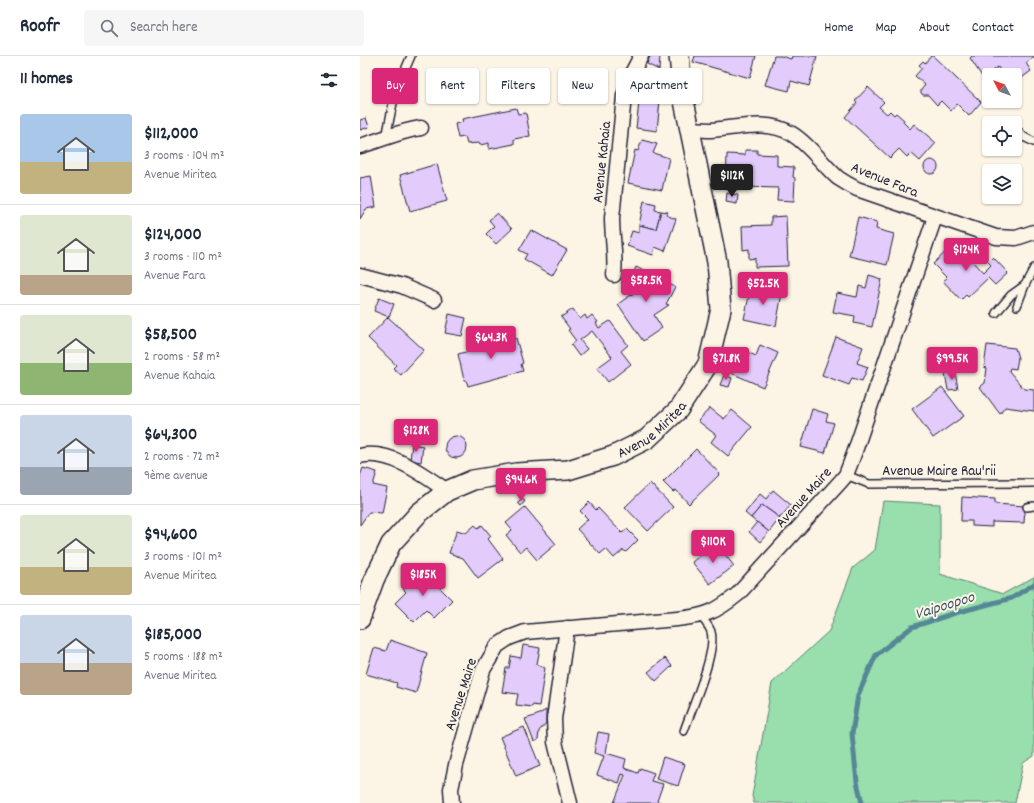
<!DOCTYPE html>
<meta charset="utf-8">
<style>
:root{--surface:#fff;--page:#f6f6f7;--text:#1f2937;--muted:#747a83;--line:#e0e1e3;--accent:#db2777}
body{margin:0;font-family:Dekko,sans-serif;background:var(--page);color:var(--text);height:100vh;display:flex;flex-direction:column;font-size:15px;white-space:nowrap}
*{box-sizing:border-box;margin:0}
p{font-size:13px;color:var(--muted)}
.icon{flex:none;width:22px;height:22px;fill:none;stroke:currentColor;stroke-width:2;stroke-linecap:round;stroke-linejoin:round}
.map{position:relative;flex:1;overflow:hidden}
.sheet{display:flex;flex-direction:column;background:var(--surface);width:360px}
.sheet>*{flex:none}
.guide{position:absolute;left:12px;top:12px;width:380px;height:36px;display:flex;gap:8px}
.needle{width:26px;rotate:311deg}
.tools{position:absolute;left:622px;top:12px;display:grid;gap:8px}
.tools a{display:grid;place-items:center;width:40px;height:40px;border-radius:4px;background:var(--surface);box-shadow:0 1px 3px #0004;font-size:20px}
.price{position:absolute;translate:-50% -34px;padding:0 9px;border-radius:4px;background:var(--accent);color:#fff;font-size:13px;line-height:26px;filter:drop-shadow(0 1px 2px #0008)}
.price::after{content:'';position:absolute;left:50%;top:24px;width:12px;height:9px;margin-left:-6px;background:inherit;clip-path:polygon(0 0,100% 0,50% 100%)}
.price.selected{background:#222;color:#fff}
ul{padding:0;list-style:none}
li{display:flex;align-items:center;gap:12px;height:100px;padding:0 20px}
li+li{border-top:1px solid var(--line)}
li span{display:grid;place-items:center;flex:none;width:112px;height:80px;border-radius:4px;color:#555}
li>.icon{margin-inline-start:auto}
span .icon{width:48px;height:48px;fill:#fffc;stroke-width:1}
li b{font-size:17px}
h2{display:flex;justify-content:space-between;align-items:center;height:48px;padding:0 20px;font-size:17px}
.chip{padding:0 14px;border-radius:4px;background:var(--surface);box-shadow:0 1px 3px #0004;font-size:14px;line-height:36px}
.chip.selected{background:var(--accent);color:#fff}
header{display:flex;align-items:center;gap:24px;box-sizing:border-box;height:56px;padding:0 20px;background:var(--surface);border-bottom:1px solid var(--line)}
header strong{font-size:19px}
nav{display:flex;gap:22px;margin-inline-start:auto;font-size:14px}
.search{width:280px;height:36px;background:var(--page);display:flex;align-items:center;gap:10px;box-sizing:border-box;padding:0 14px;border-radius:4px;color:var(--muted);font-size:15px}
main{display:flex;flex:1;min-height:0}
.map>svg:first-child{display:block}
.green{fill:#98dfad;stroke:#5d8074}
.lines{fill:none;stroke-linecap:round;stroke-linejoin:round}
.stream{stroke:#568796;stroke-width:5}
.building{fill:#e3ccfc;stroke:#22223b}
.service-casing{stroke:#22223b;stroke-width:10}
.minor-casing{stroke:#22223b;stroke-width:17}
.secondary-casing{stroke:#22223b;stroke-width:22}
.service{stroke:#fcf5e5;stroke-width:7}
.minor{stroke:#fcf5e5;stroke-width:14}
.secondary{stroke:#fcf5e5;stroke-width:19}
.labels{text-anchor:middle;stroke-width:4;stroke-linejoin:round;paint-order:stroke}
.street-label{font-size:15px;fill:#22223b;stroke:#fcf5e5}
.water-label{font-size:16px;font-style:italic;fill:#3c5468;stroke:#fcf5e5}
</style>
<header>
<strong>Roofr</strong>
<div class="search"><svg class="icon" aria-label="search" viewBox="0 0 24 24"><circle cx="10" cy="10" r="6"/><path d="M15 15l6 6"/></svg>Search here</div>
<nav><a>Home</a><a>Map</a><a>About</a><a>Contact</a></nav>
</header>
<main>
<section class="sheet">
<h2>11 homes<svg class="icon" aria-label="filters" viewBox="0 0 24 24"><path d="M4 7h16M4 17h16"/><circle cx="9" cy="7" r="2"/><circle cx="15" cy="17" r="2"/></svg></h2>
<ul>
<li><span style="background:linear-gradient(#a9c7e8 60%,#c2b280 0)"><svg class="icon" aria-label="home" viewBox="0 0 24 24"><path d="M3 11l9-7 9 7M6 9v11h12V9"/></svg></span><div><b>$112,000</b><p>3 rooms · 104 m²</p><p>Avenue Miritea</p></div></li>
<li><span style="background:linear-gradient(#dfe7d0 75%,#b9a48a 0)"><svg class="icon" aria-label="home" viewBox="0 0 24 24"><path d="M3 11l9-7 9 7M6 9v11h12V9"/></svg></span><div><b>$124,000</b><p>3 rooms · 110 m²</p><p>Avenue Fara</p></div></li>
<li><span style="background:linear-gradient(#dfe7d0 60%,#8fb573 0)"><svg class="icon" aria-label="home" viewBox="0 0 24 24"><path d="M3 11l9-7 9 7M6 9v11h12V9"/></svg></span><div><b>$58,500</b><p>2 rooms · 58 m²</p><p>Avenue Kahaia</p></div></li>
<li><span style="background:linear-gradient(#c9d6e8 65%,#9aa5b1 0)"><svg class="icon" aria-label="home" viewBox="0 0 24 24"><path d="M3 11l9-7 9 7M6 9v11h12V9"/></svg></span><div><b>$64,300</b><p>2 rooms · 72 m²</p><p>9ème avenue</p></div></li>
<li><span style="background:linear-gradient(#dfe7d0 65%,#c2b280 0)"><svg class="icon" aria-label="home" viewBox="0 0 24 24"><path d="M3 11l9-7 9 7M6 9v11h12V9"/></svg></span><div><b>$94,600</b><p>3 rooms · 101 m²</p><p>Avenue Miritea</p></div></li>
<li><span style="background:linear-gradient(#c9d6e8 60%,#b9a48a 0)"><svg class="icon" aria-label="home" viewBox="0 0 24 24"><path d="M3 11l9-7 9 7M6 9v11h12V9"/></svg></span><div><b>$185,000</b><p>5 rooms · 188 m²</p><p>Avenue Miritea</p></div></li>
</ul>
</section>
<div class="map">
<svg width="674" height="747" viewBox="0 0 674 747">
<rect width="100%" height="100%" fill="#fcf5e5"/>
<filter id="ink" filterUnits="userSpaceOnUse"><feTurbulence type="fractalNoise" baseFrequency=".025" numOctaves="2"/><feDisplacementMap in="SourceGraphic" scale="8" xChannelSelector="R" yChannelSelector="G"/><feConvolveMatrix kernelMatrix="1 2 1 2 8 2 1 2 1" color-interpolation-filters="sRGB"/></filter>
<g filter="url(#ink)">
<polygon class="green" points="523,445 580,448 580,518 643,538 674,521 674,700 663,707 655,747 394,747 392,740 412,627 469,575 493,512 515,494"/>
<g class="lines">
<polyline class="stream" points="502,747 497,726 492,678 498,639 516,599 552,571 595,557 652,542 674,528"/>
</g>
<g class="building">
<polygon points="290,0 300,0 299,14 287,8"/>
<polygon points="335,0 396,0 390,22 333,6"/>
<polygon points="414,0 421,0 431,3 432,0 457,0 449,30 431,25 429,35 405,29"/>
<polygon points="571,0 573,0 621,46 609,60 597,48 591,55 581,45 577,49 568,39 563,39 561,37 561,34 565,29 555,20 562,12 559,9 563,5 565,7"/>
<polygon points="612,0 674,0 674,1 666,7 671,15 655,27 655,19 643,19 638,11 623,22 610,2"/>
<polygon points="281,29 298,31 297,43 300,44 297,75 276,72"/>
<polygon points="508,31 524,46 519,51 527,58 530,55 534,59 536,57 544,64 543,66 550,73 554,68 576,87 560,105 551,97 547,101 539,93 530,102 485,61 497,47 495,45"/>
<polygon points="156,52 158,58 166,57 170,80 154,83 154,88 129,93 129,87 120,89 119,87 107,88 105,81 98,82 95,68 103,66 102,63"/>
<polygon points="6,62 9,71 0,74 0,64"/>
<polygon points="282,84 297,88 293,97 309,102 302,134 268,127 275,94 278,95"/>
<polygon points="385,94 397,94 397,98 417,99 417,110 434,111 433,121 435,122 434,145 417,144 418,132 383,131 383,134 366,133 367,98 385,99"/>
<circle cx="571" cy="111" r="7"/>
<polygon points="77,108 87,145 50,155 40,119"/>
<polygon points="11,120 16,151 6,153 0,163 0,122"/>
<polygon points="367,137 378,139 377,148 366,146"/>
<polygon points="284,145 296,148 295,154 301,155 296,173 279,169"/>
<polygon points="301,155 308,156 306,159 316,163 305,195 295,191 293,199 267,190 272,175 279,177 279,169 296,173"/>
<polygon points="137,157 152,173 136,188 126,178 134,170 129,164"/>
<polygon points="426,160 428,210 395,211 395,202 389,203 389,193 383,194 382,170 411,169 411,161"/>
<polygon points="498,161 517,166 516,173 534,178 527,209 489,200"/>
<polygon points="171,174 207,194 192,219 164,203 167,198 159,194"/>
<polygon points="593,189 598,194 600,192 623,217 631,209 628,206 633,201 648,217 635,229 628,222 608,241 606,239 601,244 583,225 587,222 573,208"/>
<polygon points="276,211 315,231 306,248 309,249 294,259 302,272 283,285 258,248 278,234 268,229"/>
<polygon points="509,219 522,223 512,271 494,267 495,260 473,256 477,237 497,241 499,230 506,232"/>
<polygon points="391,231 422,237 416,270 384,263"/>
<polygon points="19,242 34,248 29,261 14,255"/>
<polygon points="213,253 220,263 225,259 227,263 232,259 238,266 236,267 239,272 250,265 268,289 261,295 271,308 248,326 237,312 252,301 232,275 220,284 227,293 219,300 211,289 216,285 208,274 210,273 201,261"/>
<polygon points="89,258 106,262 102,280 85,277"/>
<polygon points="28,261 64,294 41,319 33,312 36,309 8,282"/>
<polygon points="139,272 142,285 156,282 163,307 161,308 163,315 108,330 106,324 104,324 98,298 117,293 116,286 133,283 132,273"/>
<polygon points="476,281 503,291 497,307 508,311 502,325 492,322 489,329 462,319"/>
<polygon points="400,289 418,297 403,331 369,316 380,293 396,300"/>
<polygon points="627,289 655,292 658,302 656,313 650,312 649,315 664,333 674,334 674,355 645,351 640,358 620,331 625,327 627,312 624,311"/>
<polygon points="595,315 598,333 588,334 585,317"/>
<polygon points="364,319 372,322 369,331 360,329"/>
<polygon points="582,331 604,360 573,382 552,353"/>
<polygon points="350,352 364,363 372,354 392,371 368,400 351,386 356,379 338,365"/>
<polygon points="452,353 468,358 466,365 474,367 465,397 441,391"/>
<circle cx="96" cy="391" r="11"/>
<polygon points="52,388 63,390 61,406 50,404"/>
<polygon points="336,393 360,418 329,448 316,434 313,436 303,426"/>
<polygon points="3,412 17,416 13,429 27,432 22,457 9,456 0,469 0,420"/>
<polygon points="290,427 313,451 288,475 265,451"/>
<polygon points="413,434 431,449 420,462 402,449 391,462 385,457 400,438 406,443"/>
<polygon points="602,441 635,443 635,448 665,450 664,467 632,466 632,471 612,470 612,465 601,465"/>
<polygon points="162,443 165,445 161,450 158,447"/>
<polygon points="229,446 236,454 238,452 262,477 267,473 278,484 266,496 263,494 254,502 246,493 240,498 217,473 228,463 220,455"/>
<polygon points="402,449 420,462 409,476 391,462"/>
<polygon points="165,451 196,488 177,504 166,491 160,496 146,479 152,474 146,467"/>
<polygon points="397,466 409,476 400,486 389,476"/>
<polygon points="115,469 118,472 122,469 131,480 128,483 143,503 118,522 103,502 89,497 97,474 106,477"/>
<polygon points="356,487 374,510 350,528 332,506"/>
<polygon points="61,513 92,544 74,562 66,554 54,566 35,547 46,536 43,533"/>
<polygon points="30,584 67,597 56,637 36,631 37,627 6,618 14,592 26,595"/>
<polygon points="163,589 180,592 177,608 185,612 179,650 172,649 172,651 156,649 158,638 142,636 146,612 149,612 151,600 161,602"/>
<polygon points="305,602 312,610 296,625 288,616"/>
<polygon points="186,654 186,667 179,675 178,684 174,686 165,663 175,660"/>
<polygon points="164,671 180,710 156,720 140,681"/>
<polygon points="238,676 249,678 246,697 266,703 264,712 278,717 280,712 294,717 291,725 303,728 297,745 303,747 254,747 265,719 262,718 259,727 237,719 244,700 234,697"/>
<polygon points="303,701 325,708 318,730 296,723"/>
</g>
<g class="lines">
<g class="service-casing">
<g id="service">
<polyline points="655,72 664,81"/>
<polyline points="26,82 35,37 51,0"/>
<polyline points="655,83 664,81 674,86"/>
<polyline points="657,250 665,229 674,212"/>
<polyline points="636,257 651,239 665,229"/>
<polyline points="486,419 509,428 674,427"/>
<polyline points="667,451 674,450"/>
<path d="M324,675C331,654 357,596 351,576C350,571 344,565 341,560"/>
</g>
</g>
<g class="minor-casing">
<g id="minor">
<path d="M330,73C337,73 344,74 351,74C377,72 408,63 432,78C450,89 462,108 478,122C484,126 491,130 497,133L636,181L656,182L674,176"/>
<path d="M0,90C21,84 40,75 61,72"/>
<polyline points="0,219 42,230 74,244"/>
<path d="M254,219C256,200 252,181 252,162L264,40L271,19L281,0"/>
<path d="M0,400C30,393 64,419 87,435"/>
<polyline points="207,572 194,663 195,686 210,747"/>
<path d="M92,747L91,733L96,709L123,614L137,590L149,582L165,576L317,563C346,560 356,556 378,538L481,425L486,419L494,398L575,161"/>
</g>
</g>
<g class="secondary-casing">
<g id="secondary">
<path id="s1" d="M0,563L14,524L31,488L59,457L87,435L113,424L156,417L208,414L253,400L287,383L318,354L348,308L361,253L357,206L323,40L319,0"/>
</g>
</g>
<use href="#service" class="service"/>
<use href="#minor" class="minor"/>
<use href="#secondary" class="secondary"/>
</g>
</g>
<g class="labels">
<g class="street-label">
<text transform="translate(241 106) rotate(-84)" y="5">Avenue Kahaia</text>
<text transform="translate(525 123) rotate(22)" y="5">Avenue Fara</text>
<text dy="5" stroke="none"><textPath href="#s1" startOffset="377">Avenue Miritea</textPath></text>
<text x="579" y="419">Avenue Maire Rau'rii</text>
<text transform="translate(443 441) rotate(-48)" y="5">Avenue Maire</text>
<text transform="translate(100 638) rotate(-72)" y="5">Avenue Maire</text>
</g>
<g class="water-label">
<text transform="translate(584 548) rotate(-17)" y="6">Vaipoopoo</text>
</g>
</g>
</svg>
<div class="tools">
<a><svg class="needle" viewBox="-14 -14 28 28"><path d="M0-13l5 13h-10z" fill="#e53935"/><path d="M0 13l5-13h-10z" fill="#747a83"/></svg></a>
<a><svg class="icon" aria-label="locate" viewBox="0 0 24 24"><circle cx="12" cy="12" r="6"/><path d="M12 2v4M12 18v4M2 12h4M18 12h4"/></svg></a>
<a><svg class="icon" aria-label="layers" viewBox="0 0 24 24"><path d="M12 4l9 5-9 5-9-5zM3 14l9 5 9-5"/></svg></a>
</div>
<b class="price selected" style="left:372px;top:142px">$112K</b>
<b class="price" style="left:606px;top:216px">$124K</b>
<b class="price" style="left:286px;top:247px">$58.5K</b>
<b class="price" style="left:403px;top:250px">$52.5K</b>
<b class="price" style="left:131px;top:304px">$64.3K</b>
<b class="price" style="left:366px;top:325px">$71.8K</b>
<b class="price" style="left:592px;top:325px">$99.5K</b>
<b class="price" style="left:56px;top:397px">$128K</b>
<b class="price" style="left:161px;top:446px">$94.6K</b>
<b class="price" style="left:353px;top:508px">$110K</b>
<b class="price" style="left:63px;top:541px">$185K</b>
<div class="guide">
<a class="chip selected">Buy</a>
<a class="chip">Rent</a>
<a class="chip">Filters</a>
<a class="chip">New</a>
<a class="chip">Apartment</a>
</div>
</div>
</main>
